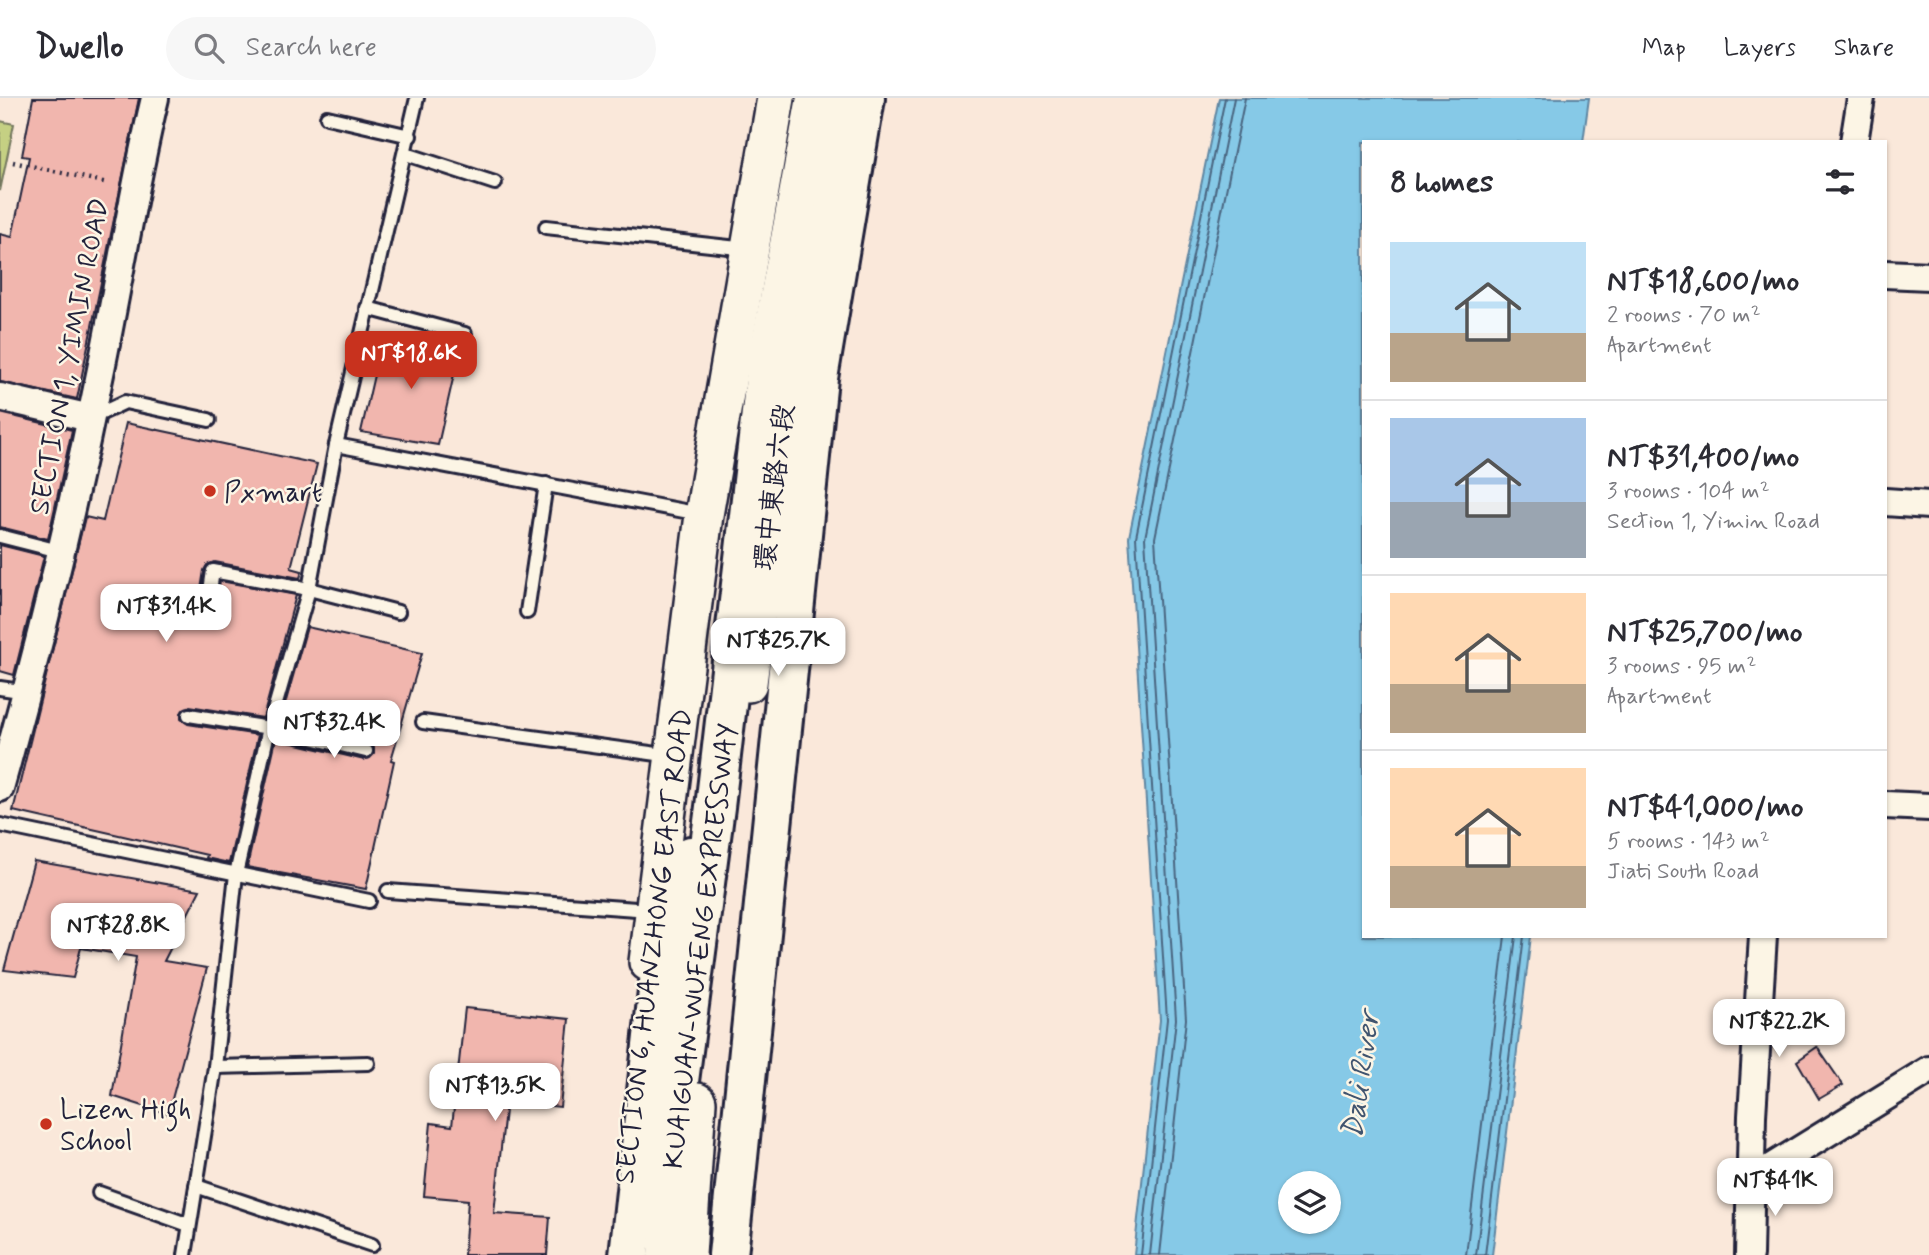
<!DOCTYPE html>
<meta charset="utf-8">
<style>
:root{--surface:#fff;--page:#f7f7f7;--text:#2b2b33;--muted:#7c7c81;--line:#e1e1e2;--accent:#c8321e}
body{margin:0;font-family:Mynerve,"LXGW WenKai TC",sans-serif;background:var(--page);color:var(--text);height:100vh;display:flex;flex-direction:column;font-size:26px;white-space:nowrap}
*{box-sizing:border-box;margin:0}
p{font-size:23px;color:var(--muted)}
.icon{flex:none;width:38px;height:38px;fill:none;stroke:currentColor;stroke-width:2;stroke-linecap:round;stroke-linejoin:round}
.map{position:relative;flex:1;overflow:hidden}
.details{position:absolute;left:1362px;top:42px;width:525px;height:798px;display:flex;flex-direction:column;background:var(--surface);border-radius:0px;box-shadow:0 2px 5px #0004}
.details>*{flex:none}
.buttons{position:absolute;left:1278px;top:1073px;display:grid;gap:14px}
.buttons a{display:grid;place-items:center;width:63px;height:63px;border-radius:50%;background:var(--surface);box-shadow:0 2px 5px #0004;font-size:35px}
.price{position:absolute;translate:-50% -60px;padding:0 16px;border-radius:14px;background:#fff;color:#222;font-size:23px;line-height:46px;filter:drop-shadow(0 2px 4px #0008)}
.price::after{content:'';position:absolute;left:50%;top:42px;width:21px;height:16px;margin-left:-10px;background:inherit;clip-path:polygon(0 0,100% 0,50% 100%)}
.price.on{background:var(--accent);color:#fff}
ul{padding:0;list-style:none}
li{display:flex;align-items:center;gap:21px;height:175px;padding:0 28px}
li+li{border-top:2px solid var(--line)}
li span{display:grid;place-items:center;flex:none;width:196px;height:140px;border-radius:0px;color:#555}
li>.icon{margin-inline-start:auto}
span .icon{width:84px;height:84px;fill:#fffc;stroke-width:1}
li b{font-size:30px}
h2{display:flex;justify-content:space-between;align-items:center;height:84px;padding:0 28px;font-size:30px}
header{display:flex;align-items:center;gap:42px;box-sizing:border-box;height:98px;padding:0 35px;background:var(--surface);border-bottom:2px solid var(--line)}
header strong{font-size:33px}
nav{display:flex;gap:38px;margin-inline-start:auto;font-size:24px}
.search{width:490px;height:63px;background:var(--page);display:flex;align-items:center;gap:18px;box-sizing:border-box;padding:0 24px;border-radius:38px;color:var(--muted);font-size:26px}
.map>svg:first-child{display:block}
.green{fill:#c5d083;stroke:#74795f;stroke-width:2}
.water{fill:#86c9e7;stroke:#5e86a2;stroke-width:2;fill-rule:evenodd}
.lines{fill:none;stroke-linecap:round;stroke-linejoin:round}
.shore{stroke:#4a6580;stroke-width:2}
.building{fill:#f1b6ae;stroke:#22223b;stroke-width:2}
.lane-casing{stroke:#22223b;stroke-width:18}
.street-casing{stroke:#22223b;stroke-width:32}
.secondary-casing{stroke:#22223b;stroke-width:42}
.highway-casing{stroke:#22223b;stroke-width:44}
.path{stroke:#22223b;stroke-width:4.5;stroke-dasharray:2 5;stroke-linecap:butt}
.lane{stroke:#fcf5e5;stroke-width:12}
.street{stroke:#fcf5e5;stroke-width:26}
.secondary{stroke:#fcf5e5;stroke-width:37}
.highway{stroke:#fcf5e5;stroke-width:38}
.poi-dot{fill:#c8321e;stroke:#fcf5e5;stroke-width:2.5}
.labels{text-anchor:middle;stroke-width:5;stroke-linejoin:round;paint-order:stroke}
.street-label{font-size:28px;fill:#22223b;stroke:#fcf5e5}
.poi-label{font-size:28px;fill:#22223b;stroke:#fcf5e5;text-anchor:start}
.water-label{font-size:30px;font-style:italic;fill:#40546f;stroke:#fcf5e5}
</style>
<header>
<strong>Dwello</strong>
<div class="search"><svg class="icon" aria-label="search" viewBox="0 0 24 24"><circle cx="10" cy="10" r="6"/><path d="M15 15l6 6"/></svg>Search here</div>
<nav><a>Map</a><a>Layers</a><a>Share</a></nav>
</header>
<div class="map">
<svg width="1929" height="1157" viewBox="0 0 1929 1157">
<rect width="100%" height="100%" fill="#fae8da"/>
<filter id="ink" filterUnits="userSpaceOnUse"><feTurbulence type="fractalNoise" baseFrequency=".0143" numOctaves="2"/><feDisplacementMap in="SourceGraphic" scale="14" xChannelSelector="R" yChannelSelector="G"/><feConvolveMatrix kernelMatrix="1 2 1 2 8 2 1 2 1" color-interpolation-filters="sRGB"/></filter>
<g filter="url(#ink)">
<polygon class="green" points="0,23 14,26 0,93"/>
<path class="water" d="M1219,0H1589L1583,44H1363V838H1531L1492,1157H1134L1160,922L1129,439ZM1290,1085H1328V1124H1290Z"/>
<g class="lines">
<g class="shore">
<polyline points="1141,1157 1167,921 1136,439 1225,0"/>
<polyline points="1150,1157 1176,921 1145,440 1234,0"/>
<polyline points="1160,1157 1186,921 1155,440 1245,0"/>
<polyline points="1466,1157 1505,838"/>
<polyline points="1476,1157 1516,838"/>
<polyline points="1485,1157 1524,838"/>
</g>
</g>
<g class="building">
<polygon points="33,0 139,0 77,301 0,284 0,136 12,139 29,59 22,58"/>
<polygon points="382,242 460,250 438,347 361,334"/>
<polygon points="0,315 72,332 48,441 0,429"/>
<polygon points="126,325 317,366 291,470 302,473 300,480 215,464 207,467 204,472 198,511 205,520 211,520 215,514 220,483 296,497 263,620 190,608 181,615 181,621 188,626 258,637 229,765 206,760 207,757 13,713 85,419 103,423"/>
<polygon points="0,447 44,458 14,577 0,573"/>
<polygon points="307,529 422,555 391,662 394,663 366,791 247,769 276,641 364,662 374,656 374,650 368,644 280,624"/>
<polygon points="34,763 200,792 164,863 207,870 168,1016 112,998 136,859 81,850 73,880 4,872"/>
<polygon points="465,910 569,921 560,1009 506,1003 494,1115 550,1119 547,1157 464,1157 468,1102 424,1098 431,1025 452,1028"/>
<polygon points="1817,949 1843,987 1819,1001 1797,963"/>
</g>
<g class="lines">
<g class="lane-casing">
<g id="lane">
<polyline points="327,19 410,38"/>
<polyline points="406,56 495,85"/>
<polyline points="546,129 747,151"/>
<polyline points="367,210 465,236"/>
<polyline points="91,320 125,304 209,322"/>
<polyline points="336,347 700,416"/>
<polyline points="0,438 59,453"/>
<polyline points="207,512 213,473 309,491 398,514"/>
<polyline points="527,514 546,386"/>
<polyline points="0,590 27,594"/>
<polyline points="189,617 269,630 366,653"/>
<polyline points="423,624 672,658"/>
<polyline points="0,727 369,803"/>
<polyline points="388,793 650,812"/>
<polyline points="215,969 368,965"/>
<polyline points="196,1088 372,1147"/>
<polyline points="99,1095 189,1127"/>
<polyline points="185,1157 215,969 236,776 269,630 309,491 336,347 417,0"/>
</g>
</g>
<g class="street-casing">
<g id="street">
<polyline points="1854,44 1861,0"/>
<polyline points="1885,176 1929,178"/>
<polyline points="0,299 90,320"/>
<polyline points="1885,404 1929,407"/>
<path d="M0,690C38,554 72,415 100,276C119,184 133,92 155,0"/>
<polyline points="1885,707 1929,709"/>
<polyline points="1751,1082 1929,972"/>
<polyline points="1749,1157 1752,1018 1763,838"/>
</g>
</g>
<g class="secondary-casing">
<g id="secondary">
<polyline points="748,585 787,278 838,0"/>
<polyline points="648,864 704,417 776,0"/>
<polyline points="687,1157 697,1004"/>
</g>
</g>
<g class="highway-casing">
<g id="highway">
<polyline points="629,1157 661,866 683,776 691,758"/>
<polyline points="667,1157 679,983 715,709 766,272 816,0"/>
<polyline points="728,1157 818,280 865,0"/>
</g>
</g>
<polyline class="path" points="13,64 108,85"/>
<use href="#lane" class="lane"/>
<use href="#street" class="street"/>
<use href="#secondary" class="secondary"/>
<use href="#highway" class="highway"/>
</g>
</g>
<g class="poi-dot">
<circle cx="210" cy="393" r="7"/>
<circle cx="46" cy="1026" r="7"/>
</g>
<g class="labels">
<g class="street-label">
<text transform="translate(68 258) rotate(-79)" y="10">SECTION 1, YIMIN ROAD</text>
<text transform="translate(773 389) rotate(-83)" y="10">環中東路六段</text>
<text transform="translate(652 848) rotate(-83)" y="10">SECTION 6, HUANZHONG EAST ROAD</text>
<text transform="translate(699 848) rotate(-83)" y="10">KUAIGUAN-WUFENG EXPRESSWAY</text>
</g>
<g class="poi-label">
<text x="224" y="403">Pxmart</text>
<text x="60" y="1020">Lizen High<tspan x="60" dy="32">School</tspan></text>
</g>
<g class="water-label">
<text transform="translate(1360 977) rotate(-82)" y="10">Dali River</text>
</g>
</g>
</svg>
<div class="buttons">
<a><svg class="icon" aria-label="layers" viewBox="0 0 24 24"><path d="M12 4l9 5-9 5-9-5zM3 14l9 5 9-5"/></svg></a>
</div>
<b class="price on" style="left:411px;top:293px">NT$18.6K</b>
<b class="price" style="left:166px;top:546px">NT$31.4K</b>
<b class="price" style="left:778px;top:580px">NT$25.7K</b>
<b class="price" style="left:334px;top:662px">NT$32.4K</b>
<b class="price" style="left:118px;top:865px">NT$28.8K</b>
<b class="price" style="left:1779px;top:961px">NT$22.2K</b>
<b class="price" style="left:495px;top:1025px">NT$13.5K</b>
<b class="price" style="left:1775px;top:1120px">NT$41K</b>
<section class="details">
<h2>8 homes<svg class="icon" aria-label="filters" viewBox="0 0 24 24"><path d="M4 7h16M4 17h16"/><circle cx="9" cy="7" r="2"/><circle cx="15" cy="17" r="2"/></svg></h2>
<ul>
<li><span style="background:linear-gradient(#bfe0f5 65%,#b9a48a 0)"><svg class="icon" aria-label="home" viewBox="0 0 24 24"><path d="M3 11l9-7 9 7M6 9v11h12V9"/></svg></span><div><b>NT$18,600/mo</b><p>2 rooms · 70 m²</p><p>Apartment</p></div></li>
<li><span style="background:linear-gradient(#a9c7e8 60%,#9aa5b1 0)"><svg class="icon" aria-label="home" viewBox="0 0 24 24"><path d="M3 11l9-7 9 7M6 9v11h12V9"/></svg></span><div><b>NT$31,400/mo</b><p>3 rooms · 104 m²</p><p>Section 1, Yimin Road</p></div></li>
<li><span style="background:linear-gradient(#ffd9b3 65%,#b9a48a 0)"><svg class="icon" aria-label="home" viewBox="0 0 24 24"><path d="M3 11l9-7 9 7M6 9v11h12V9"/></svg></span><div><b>NT$25,700/mo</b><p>3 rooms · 95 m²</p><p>Apartment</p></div></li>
<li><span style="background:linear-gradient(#ffd9b3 70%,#b9a48a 0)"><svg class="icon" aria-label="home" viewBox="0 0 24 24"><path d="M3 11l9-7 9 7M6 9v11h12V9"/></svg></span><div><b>NT$41,000/mo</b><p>5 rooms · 143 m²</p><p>Jiati South Road</p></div></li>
</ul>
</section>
</div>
